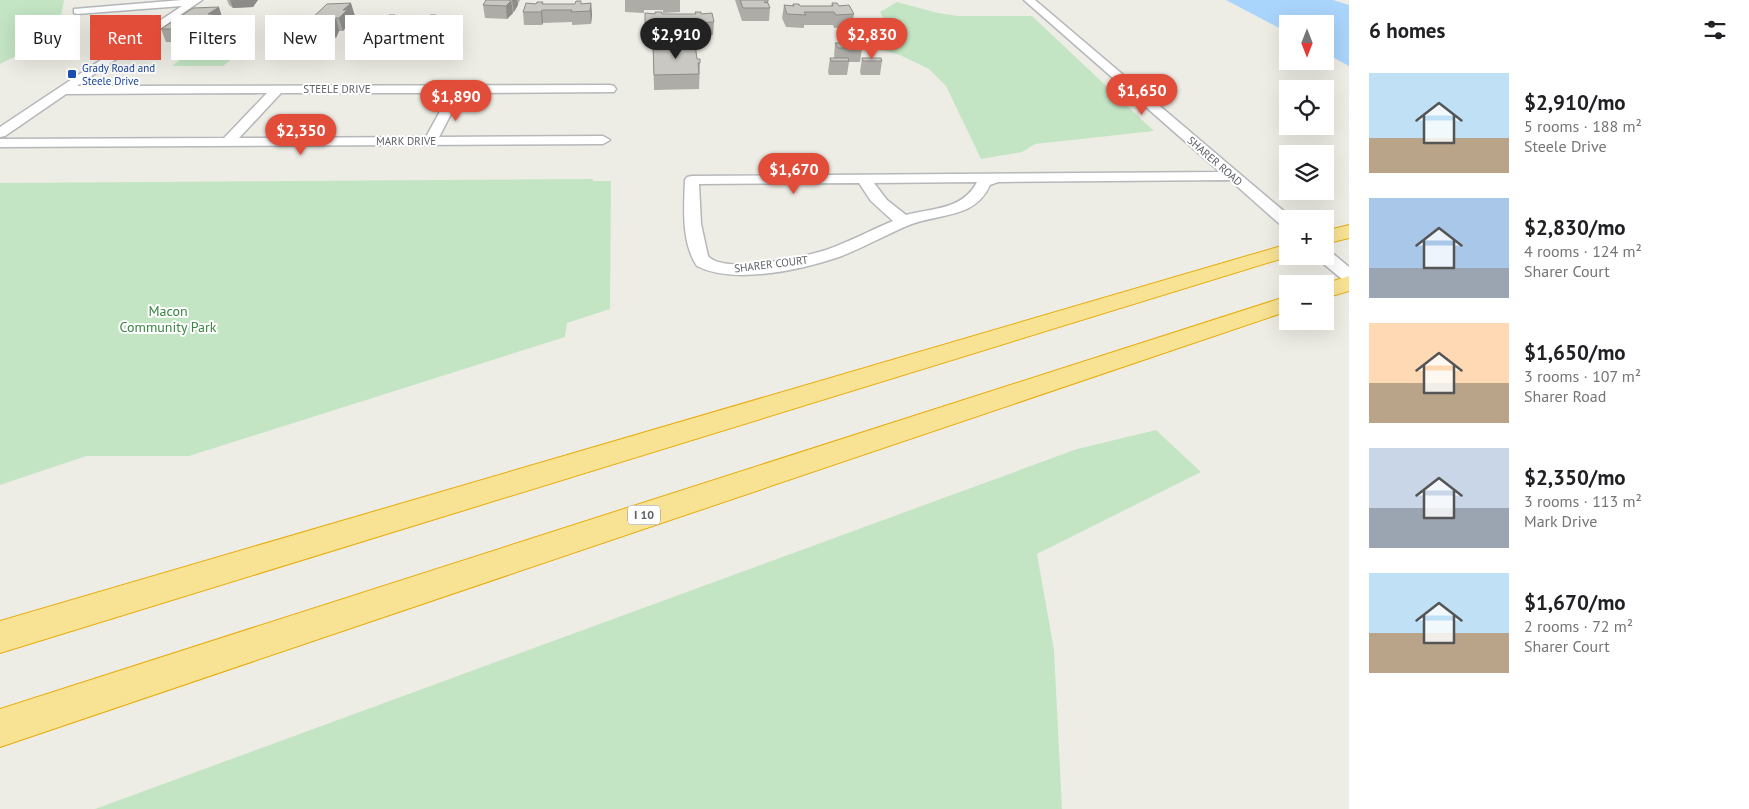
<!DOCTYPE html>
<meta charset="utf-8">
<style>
:root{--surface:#fff;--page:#f6f6f6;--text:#202124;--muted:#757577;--accent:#e14d38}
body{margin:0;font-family:"PT Sans",sans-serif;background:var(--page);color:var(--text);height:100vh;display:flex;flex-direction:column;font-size:19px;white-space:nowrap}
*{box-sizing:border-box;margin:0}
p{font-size:16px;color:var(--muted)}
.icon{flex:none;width:28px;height:28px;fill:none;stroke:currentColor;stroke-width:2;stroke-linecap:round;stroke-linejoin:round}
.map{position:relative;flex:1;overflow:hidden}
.panel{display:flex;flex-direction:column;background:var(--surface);width:400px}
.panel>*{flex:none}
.banner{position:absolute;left:15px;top:15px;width:475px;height:45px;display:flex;gap:10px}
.needle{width:32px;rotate:180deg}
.fabs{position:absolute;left:1279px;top:15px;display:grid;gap:10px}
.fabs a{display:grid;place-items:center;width:55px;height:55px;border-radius:0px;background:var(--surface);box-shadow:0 5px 20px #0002;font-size:25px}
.price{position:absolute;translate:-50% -42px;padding:0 11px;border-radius:18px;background:var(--accent);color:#fff;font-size:16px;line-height:32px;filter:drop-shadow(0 1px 2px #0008)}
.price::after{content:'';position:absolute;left:50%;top:30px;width:15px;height:11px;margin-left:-8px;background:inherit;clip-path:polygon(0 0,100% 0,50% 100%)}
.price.active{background:#222;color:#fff}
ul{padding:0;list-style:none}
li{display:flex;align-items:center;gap:15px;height:125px;padding:0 20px}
li span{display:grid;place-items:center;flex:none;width:140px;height:100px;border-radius:0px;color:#555}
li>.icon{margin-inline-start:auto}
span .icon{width:60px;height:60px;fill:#fffc;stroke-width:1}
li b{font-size:21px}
h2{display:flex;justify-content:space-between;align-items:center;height:60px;padding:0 20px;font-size:21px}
.pill{padding:0 18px;border-radius:0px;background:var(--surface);box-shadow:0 5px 20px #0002;font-size:18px;line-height:45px}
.pill.active{background:var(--accent);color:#fff}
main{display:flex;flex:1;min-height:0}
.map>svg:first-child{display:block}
.green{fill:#c3e5c4}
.water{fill:#a9d4fb}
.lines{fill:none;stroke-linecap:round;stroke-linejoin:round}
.minor-casing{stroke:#b5b7bb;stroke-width:3}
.highway-casing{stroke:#e8ac0b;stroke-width:2}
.minor{fill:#fff;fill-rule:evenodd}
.highway{fill:#f8e293;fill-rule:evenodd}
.wall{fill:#aeaca7}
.shaded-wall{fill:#8d8c88}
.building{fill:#cac8c2;stroke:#8d8c88}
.transit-dot{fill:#1a4fb4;stroke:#fff;stroke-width:2}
.labels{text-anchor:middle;stroke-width:4;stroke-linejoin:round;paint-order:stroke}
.far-transit-label{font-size:11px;fill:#164399;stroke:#fff;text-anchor:start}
.far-street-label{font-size:11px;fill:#5d6065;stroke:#fff}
.shield{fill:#fff;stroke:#8e9093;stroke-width:1}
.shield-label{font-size:12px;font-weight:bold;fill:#5d6065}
.park-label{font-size:14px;fill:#3a8641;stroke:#fff}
</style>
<main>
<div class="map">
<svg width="1349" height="809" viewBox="0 0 1349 809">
<rect width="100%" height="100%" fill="#eeede5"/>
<g class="green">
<polygon points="0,0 64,0 61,16 20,54 0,64"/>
<polygon points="897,2 938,13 958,16 1032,16 1154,131 1035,144 1022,152 981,159 946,86 929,69 900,55 882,50 839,49 836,42 881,38 891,32 880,12"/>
<polygon points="195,48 244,48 223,66 172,66"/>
<polygon points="593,179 593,181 611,181 610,309 567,323 565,337 189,456 86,456 0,485 0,183"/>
<polygon points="1156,430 1201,472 1037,554 1054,650 1062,809 95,809 1077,449"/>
</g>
<polygon class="water" points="1226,0 1333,0 1349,5 1349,66 1325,53 1325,24 1288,24 1287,32"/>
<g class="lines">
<g class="minor-casing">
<g id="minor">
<path d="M182,0H202L77,86L610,85L614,86L616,89L614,92L462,93L439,137L603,136L610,140L603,144L0,147V139L224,138L267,93L66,94L5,136L0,137V127L182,6L77,14L74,13V9ZM281,93H450L426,137L239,138Z"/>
<path d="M1024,0H1035L1293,219H1288V228L1282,226L1230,180L998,182L990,185C975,219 939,213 909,225C885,235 863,248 839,257C800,270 734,285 697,266C681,242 684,207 685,180L687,177L692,176L1220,172ZM977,182C963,210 932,208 906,215L887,200L874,183ZM859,183L871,201L893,221C871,230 849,242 826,250C804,257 725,275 708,256L701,224L699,184Z"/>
<polygon points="1325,251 1331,252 1349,267 1349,281 1343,280 1319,260 1317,256 1325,256"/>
</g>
</g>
<g class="highway-casing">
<g id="highway">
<polygon points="1349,225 1349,238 1325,244 1325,231"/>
<polygon points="1288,244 1288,256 1290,256 0,653 0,621"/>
<polygon points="1349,276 1349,291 1325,298 1324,284"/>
<polygon points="1288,296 1288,311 0,747 0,709"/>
</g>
</g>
<use href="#minor" class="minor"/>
<use href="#highway" class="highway"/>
</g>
<g class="wall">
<polygon points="227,0 258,0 253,7 233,8 229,5"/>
<polygon points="486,0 520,0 514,12 512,12 513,13 507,19 485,18 483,5"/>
<polygon points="625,0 680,0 680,12 663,13 663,10 644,10 644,13 625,12"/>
<polygon points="735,0 768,0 768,4 770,8 769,21 742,21"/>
<polygon points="581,1 581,4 591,3 592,15 591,24 572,25 572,22 543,23 542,25 524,25 523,12 536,4 543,2 543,4 575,4"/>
<polygon points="832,3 839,6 854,14 852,27 834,28 833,25 804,25 804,28 786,27 782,18 784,5 792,6 793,4 800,6 831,6"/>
<polygon points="327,4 355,16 349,20 350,22 343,31 339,31 336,38 307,38 303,24 308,22"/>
<polygon points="662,14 701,14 714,22 713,35 695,37 694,34 664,34 664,37 657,37 657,35 645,36"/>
<polygon points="436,15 436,17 446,16 448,29 442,39 431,38 422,40 422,37 393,37 391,40 384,40 384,38 373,39 370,26 396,17 428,17"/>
<polygon points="223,20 216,25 216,27 206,35 202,36 195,43 166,42 161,29"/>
<polygon points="835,43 862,48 860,62 849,62 847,75 829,75 828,72 830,58 834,58"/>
<polygon points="653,45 697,59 700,63 699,89 654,90"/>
<polygon points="862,58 882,61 880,75 861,75 860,72"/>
</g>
<g class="shaded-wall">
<polygon points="230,0 258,0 253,7 233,8"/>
<polygon points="512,0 517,0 518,5 514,12"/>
<polygon points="511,1 513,13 507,19 506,6"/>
<polygon points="351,3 355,16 349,20 350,22 343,31 339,18 343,10"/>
<polygon points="591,3 592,15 591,24 590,11"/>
<polygon points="219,7 223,20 216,25 216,27 206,35 202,36 195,43 190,29 195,23 208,14"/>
<polygon points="542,10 543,23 542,25 541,12"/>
<polygon points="446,16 448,29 442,39 440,25"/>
<polygon points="336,18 339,31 336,38 332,25"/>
<polygon points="657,22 657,35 645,36 645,23"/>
<polygon points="390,24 393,37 391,40 388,27"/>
<polygon points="383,25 381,27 384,38 373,39 370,26"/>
<polygon points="428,25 431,38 422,40 420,27"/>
</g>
<g class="building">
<polygon points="486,0 509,0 511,1 506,6 483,5"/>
<polygon points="740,0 768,0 768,2 764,2 768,3 770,8 743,8"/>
<polygon points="576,1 581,1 581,4 591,3 590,11 571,12 572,10 542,10 541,12 523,12 526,3 536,4 537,2 543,2 542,4 575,4"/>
<polygon points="351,3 343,10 347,10 339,18 336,18 332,25 303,24 308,22 327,4"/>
<polygon points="832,3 837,3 839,6 849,5 854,14 836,15 834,12 804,12 806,15 787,14 784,5 794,6 793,4 799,4 800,6 833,6"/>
<polygon points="219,7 208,14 212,14 201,22 195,23 197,23 190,29 161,29 193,8"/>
<polygon points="655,12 662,12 662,14 696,14 695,12 701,12 701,14 712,13 714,22 695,23 694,20 664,21 664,23 657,23 657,22 645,23 645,13 655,14"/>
<polygon points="389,15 395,15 393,17 428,17 430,15 436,15 434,17 446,16 440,25 428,25 420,27 422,24 390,24 388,27 381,27 383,25 370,26 378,16 387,17"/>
<polygon points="835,43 859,43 862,48 838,48"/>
<polygon points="695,44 697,59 700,59 700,63 698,63 699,74 654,75 653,45"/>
<polygon points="830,58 848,58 849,61 831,61"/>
<polygon points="862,58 881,58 882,61 863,61"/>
</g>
<rect class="transit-dot" x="67" y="69" width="10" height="10" rx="2.5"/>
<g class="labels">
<g class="far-transit-label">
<text x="82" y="72">Grady Road and<tspan x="82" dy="13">Steele Drive</tspan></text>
</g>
<g class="far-street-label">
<text x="337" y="93">STEELE DRIVE</text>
<text x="406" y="145">MARK DRIVE</text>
<text transform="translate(1215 161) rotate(41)" y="4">SHARER ROAD</text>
<text transform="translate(771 264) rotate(-7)" y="4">SHARER COURT</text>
</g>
<rect class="shield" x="628" y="505.5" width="32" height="19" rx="4"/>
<g class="shield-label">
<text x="644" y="519">I 10</text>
</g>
<g class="park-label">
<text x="168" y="316">Macon<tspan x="168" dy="16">Community Park</tspan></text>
</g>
</g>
</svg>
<div class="fabs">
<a><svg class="needle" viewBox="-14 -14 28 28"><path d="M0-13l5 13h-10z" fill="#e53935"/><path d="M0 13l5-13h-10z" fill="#757577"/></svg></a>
<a><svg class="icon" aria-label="locate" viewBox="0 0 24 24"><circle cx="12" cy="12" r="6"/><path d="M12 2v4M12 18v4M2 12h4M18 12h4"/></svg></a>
<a><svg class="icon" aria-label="layers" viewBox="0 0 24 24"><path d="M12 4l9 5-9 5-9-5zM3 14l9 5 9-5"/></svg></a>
<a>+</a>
<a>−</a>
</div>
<b class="price active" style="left:676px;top:60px">$2,910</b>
<b class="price" style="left:872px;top:60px">$2,830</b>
<b class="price" style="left:1142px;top:116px">$1,650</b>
<b class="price" style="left:456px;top:122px">$1,890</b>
<b class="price" style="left:301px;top:156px">$2,350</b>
<b class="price" style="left:794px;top:195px">$1,670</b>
<div class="banner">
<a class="pill">Buy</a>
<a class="pill active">Rent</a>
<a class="pill">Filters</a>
<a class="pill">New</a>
<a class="pill">Apartment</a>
</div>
</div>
<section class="panel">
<h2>6 homes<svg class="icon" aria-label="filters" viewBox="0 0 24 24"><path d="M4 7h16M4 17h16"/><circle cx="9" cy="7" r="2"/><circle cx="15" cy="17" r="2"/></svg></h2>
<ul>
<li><span style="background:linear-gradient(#bfe0f5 65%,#b9a48a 0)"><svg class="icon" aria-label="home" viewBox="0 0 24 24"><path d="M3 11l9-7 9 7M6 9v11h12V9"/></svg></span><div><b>$2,910/mo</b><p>5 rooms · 188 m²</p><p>Steele Drive</p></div></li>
<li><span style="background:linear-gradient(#a9c7e8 70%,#9aa5b1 0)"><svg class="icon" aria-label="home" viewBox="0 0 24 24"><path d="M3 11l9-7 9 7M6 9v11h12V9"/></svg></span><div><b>$2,830/mo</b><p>4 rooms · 124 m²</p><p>Sharer Court</p></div></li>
<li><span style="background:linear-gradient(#ffd9b3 60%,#b9a48a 0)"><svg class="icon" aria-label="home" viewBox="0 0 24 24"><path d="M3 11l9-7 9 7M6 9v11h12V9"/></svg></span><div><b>$1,650/mo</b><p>3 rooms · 107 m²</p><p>Sharer Road</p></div></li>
<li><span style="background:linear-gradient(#c9d6e8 60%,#9aa5b1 0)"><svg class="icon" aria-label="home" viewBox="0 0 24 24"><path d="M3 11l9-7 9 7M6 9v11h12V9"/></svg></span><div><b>$2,350/mo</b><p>3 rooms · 113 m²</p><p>Mark Drive</p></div></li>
<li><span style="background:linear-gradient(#bfe0f5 60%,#b9a48a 0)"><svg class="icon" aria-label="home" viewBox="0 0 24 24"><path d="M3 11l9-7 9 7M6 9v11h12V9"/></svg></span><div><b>$1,670/mo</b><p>2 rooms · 72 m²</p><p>Sharer Court</p></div></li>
</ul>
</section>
</main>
